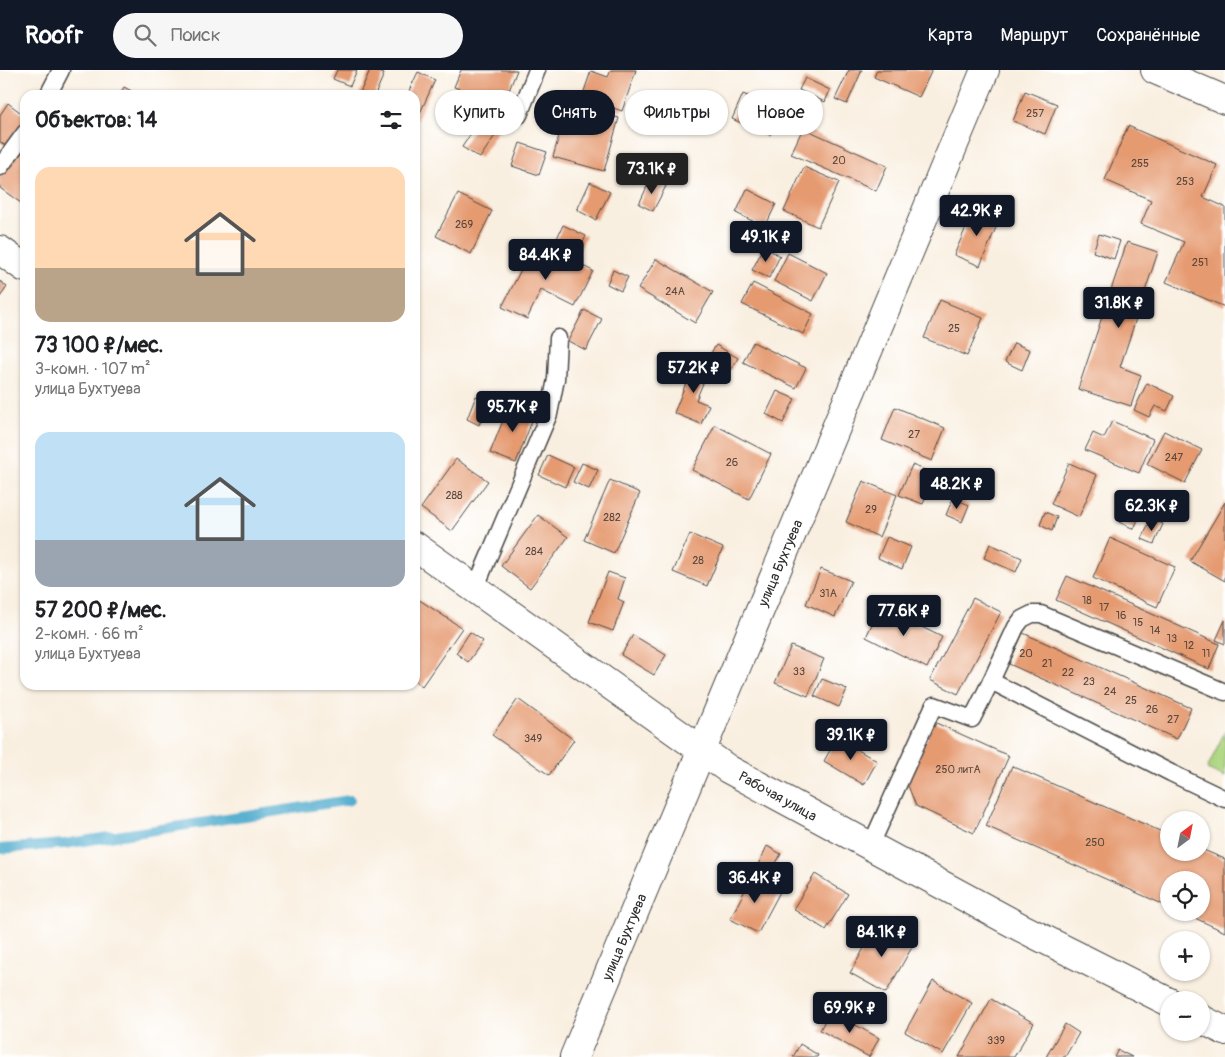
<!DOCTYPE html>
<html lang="ru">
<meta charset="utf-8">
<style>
:root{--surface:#fff;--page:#f6f6f6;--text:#202124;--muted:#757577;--accent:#111827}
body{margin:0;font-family:Pangolin,sans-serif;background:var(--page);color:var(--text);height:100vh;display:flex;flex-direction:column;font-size:19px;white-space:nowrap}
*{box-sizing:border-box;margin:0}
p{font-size:16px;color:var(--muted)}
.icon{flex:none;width:28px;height:28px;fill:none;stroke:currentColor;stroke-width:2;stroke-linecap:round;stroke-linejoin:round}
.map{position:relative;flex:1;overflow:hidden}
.side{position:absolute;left:20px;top:20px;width:400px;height:600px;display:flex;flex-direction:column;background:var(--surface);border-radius:15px;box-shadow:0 1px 4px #0004}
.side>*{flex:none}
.banner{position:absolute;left:435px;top:20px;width:475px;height:45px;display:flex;gap:10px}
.needle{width:32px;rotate:32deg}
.fabs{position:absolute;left:1160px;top:741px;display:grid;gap:10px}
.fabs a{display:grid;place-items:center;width:50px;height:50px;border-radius:50%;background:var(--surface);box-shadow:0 1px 4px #0004;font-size:25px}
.price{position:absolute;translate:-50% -42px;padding:0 11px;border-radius:5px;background:var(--accent);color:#fff;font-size:16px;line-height:32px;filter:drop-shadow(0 1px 2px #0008)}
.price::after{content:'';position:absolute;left:50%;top:30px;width:15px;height:11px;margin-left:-8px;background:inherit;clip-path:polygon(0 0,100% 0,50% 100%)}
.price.on{background:#222;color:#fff}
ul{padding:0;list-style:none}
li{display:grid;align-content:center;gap:10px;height:265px;padding:0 15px}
li span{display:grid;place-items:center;height:155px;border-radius:15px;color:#555}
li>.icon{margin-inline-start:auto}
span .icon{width:90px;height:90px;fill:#fffc;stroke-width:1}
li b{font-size:21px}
h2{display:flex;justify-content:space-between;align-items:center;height:60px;padding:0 15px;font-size:21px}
.tag{padding:0 18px;border-radius:22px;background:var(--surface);box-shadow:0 1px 4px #0004;font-size:18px;line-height:45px}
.tag.on{background:var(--accent);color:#fff}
header{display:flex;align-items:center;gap:30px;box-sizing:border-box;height:70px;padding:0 25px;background:var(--accent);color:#fff}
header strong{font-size:24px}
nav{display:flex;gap:28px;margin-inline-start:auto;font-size:18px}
.search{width:350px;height:45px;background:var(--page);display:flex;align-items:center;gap:12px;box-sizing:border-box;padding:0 18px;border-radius:28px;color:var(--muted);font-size:19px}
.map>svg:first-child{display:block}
.green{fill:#add681;stroke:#6c8056}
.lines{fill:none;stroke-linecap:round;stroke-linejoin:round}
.stream{stroke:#4eaacc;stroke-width:10}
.building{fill:#e59a70}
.service-casing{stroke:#4a4846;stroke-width:19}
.tertiary-casing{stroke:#4a4846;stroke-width:30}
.secondary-casing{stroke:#4a4846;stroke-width:30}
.service{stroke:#fff;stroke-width:16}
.tertiary{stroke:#fff;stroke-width:28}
.secondary{stroke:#fff;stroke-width:28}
.labels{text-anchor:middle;stroke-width:5;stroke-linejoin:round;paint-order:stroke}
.number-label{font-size:11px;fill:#5a473c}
.street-label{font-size:14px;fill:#2b2b2b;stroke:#fff}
</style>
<header>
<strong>Roofr</strong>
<div class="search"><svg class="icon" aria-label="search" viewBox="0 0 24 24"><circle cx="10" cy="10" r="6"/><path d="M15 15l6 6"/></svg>Поиск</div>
<nav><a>Карта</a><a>Маршрут</a><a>Сохранённые</a></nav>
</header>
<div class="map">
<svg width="1225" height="987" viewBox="0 0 1225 987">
<rect width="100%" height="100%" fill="#fff"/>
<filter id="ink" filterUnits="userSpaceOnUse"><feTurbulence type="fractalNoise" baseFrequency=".02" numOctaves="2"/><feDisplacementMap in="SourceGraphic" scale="10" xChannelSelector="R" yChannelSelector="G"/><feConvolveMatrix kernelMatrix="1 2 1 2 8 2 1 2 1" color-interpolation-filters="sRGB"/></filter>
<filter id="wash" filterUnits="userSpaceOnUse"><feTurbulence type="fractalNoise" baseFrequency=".0096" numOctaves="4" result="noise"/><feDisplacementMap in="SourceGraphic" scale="20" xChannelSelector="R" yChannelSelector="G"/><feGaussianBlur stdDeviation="1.12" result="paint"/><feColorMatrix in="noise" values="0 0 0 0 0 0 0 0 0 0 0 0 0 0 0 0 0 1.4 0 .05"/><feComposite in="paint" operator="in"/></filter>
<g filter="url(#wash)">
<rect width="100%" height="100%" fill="#f9efe0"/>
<polygon class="green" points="1225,661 1225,707 1207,699"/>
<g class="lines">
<polyline class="stream" points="0,779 64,774 350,730"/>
</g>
<g id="blocks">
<g class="building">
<polygon points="337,0 357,0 350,16 333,9"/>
<polygon points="370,0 374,0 384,4 375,25 359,25"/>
<polygon points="461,0 517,0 503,36 454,17"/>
<polygon points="611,0 636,0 622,41 582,27 591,1 608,7"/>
<polygon points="849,0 862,0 847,34 835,29"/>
<polygon points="877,0 932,0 919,27 874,7"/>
<polygon points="418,2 435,10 415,54 415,25 407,25"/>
<polygon points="805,8 830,20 825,32 799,20"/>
<polygon points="124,17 139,25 119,25"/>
<polygon points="1025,21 1057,34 1045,64 1013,51"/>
<polygon points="743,24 781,40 770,65 732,49"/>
<polygon points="8,33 25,46 25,49 6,76 0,72 0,45"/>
<polygon points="594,41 619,48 604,101 553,87 565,44 591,51"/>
<polygon points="482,47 500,58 480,88 462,77"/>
<polygon points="1128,56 1217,95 1203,127 1225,137 1225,237 1166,212 1184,172 1141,154 1151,130 1105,110"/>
<polygon points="803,58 887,96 876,121 791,84"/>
<polygon points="25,73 25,136 0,118 0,106"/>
<polygon points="520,73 547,82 539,105 512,96"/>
<polygon points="804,97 839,112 818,157 784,141"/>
<polygon points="651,108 666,116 653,141 639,134"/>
<polygon points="590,112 610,122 596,150 577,140"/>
<polygon points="747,119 776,134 765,157 736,143"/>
<polygon points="458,124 492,141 471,184 436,166"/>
<polygon points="975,137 1000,148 980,196 954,185"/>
<polygon points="563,155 586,166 575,189 553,177"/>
<polygon points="1099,164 1120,171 1114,189 1093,182"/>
<polygon points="535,172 593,201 575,237 541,220 527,249 502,237"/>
<polygon points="1127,172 1158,182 1120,297 1141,305 1131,336 1078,319"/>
<polygon points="764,177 780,186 769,208 752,200"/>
<polygon points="788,183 827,203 813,231 774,211"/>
<polygon points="656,189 713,222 695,253 638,219"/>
<polygon points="613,200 628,207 621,221 607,214"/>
<polygon points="0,211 7,217 0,227"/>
<polygon points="753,213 813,244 803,264 742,234"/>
<polygon points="940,230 983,248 967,286 924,268"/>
<polygon points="584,240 602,249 586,280 568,271"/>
<polygon points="753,272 806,298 796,318 743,292"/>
<polygon points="1014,273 1030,280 1022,300 1005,292"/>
<polygon points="716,275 738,288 731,300 709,286"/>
<polygon points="696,288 711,294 696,330 709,335 701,354 674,343"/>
<polygon points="1147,313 1174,326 1167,341 1155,336 1149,347 1134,340"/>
<polygon points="777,321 795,329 783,353 766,344"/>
<polygon points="476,326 489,331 479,355 467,349"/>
<polygon points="510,333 535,343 516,393 490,383"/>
<polygon points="895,337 945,358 932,391 882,370"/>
<polygon points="1112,351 1153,369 1139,403 1085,380 1093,363 1104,368"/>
<polygon points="715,355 771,384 749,429 692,400"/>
<polygon points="1164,361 1202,380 1185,413 1147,394"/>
<polygon points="548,385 574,397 565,417 539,405"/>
<polygon points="456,389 488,411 452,461 421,438"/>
<polygon points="582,393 598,400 589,419 573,412"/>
<polygon points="1069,393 1097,405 1079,447 1051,434"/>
<polygon points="912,395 935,404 923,434 899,425"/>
<polygon points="610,410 640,423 614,483 584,470"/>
<polygon points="863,411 897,425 879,467 846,452"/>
<polygon points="953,428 969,435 962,452 946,445"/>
<polygon points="1128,431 1143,438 1134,459 1119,452"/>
<polygon points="1225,432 1225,511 1190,491"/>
<polygon points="1045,442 1057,447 1052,461 1040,455"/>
<polygon points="538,445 568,467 530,518 501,496"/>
<polygon points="1151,449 1163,454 1154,474 1142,469"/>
<polygon points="690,464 723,478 707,516 673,502"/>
<polygon points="887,467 911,477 902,499 878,488"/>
<polygon points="1110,468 1175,497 1157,537 1093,508"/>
<polygon points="990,474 1022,488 1016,502 984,488"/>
<polygon points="821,499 851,511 835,547 806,534"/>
<polygon points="608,502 625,508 618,529 624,532 613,561 589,552"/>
<polygon points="1067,506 1219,574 1209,599 1056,530"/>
<polygon points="415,527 462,558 422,616 415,611"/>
<polygon points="973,528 1001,542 958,624 930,610"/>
<polygon points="880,537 942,567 927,598 866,567"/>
<polygon points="1225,550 1225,574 1216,570"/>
<polygon points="470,562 483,571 468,592 456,583"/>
<polygon points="1023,563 1191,638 1177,669 1009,594"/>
<polygon points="633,565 666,585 654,605 621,585"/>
<polygon points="791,576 824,589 808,626 775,613"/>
<polygon points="822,609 847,619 839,637 814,626"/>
<polygon points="518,629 574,670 549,705 492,665"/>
<polygon points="934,652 1009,686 974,763 916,736 907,713"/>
<polygon points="837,668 877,691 864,715 824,691"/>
<polygon points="1012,696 1169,765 1169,782 1201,782 1201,779 1225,789 1225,862 1182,842 1201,842 1201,810 1169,810 1169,837 986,756"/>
<polygon points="767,776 781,784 770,804 757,797"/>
<polygon points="815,804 848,824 826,860 793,839"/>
<polygon points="753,805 781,820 758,863 730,849"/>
<polygon points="879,852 915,872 886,923 850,903"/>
<polygon points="933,911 972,933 943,984 905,962"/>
<polygon points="991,929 1034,953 1014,987 959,987"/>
<polygon points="830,941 879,968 869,987 820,960"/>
<polygon points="1065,954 1079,963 1065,987 1046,987"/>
<polygon points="800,974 818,985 817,987 793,987"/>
<polygon points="1118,980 1132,987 1114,987"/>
</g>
</g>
</g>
<g filter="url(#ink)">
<use href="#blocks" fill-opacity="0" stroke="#4a4846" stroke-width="1"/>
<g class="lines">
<g class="service-casing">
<g id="service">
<polyline points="48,25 61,0"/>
<polyline points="519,45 537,0"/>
<polyline points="0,97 25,63"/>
<polyline points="475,519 549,344 556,309 558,268"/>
<polyline points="991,611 1171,703 1225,729"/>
<polyline points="870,777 934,635 972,649 991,611 1016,557 1022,549 1032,544 1041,544 1225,622"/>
</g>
</g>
<g class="tertiary-casing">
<g id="tertiary">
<polyline points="1155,0 1225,30"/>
<polyline points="574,987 985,0"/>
</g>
</g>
<g class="secondary-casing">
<g id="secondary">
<polyline points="0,180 25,198"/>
<polyline points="415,476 728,699 1020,857 1169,932"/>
<polyline points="1201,949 1225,961"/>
</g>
</g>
<use href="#service" class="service"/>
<use href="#tertiary" class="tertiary"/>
<use href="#secondary" class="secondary"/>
</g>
</g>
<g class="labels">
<g class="number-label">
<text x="1035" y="47">257</text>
<text x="839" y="94">20</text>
<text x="1140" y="97">255</text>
<text x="1185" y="115">253</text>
<text x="464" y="158">269</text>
<text x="1200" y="196">251</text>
<text x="675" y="225">24А</text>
<text x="954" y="262">25</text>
<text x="914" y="368">27</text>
<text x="1174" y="391">247</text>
<text x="732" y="396">26</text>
<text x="454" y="429">288</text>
<text x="871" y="443">29</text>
<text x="612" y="451">282</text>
<text x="534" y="485">284</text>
<text x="698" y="494">28</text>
<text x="828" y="527">31А</text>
<text x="1087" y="534">18</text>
<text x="1104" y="541">17</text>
<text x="1121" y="549">16</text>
<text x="1138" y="556">15</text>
<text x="1155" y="564">14</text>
<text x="1172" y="572">13</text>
<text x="1189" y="579">12</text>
<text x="1026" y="587">20</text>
<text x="1206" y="587">11</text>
<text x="1047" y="597">21</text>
<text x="799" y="605">33</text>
<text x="1068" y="606">22</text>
<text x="1089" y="615">23</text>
<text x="1110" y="625">24</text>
<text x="1131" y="634">25</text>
<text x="1152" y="643">26</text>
<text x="1173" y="653">27</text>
<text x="533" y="672">349</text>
<text x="958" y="703">250 литА</text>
<text x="1095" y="776">250</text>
<text x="996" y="974">339</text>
</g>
<g class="street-label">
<text transform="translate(780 493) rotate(-67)" y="5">улица Бухтуева</text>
<text transform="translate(778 726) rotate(29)" y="5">Рабочая улица</text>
<text transform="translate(624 867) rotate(-67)" y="5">улица Бухтуева</text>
</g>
</g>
</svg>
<div class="fabs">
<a><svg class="needle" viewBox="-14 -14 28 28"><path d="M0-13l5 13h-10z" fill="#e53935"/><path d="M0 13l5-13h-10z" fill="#757577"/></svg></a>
<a><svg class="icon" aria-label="locate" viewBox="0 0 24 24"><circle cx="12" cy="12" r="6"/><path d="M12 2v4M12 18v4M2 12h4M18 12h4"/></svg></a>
<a>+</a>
<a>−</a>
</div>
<b class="price on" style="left:652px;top:125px">73.1K ₽</b>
<b class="price" style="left:977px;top:167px">42.9K ₽</b>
<b class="price" style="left:766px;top:193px">49.1K ₽</b>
<b class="price" style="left:546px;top:211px">84.4K ₽</b>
<b class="price" style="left:1119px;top:259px">31.8K ₽</b>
<b class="price" style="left:694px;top:324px">57.2K ₽</b>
<b class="price" style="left:513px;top:363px">95.7K ₽</b>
<b class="price" style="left:957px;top:440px">48.2K ₽</b>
<b class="price" style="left:1152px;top:462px">62.3K ₽</b>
<b class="price" style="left:904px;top:567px">77.6K ₽</b>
<b class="price" style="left:851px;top:691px">39.1K ₽</b>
<b class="price" style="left:755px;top:834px">36.4K ₽</b>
<b class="price" style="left:882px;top:888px">84.1K ₽</b>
<b class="price" style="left:850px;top:964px">69.9K ₽</b>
<div class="banner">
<a class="tag">Купить</a>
<a class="tag on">Снять</a>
<a class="tag">Фильтры</a>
<a class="tag">Новое</a>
</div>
<section class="side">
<h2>Объектов: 14<svg class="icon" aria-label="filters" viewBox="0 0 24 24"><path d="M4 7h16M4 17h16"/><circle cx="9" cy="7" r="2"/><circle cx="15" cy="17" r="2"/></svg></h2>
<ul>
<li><span style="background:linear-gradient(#ffd9b3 65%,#b9a48a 0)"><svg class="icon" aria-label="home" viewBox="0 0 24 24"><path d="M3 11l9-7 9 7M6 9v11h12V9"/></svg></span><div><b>73 100 ₽/мес.</b><p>3-комн. · 107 m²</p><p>улица Бухтуева</p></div></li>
<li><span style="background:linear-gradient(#bfe0f5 70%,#9aa5b1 0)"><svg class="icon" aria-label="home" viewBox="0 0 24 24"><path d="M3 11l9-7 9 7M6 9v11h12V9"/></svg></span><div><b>57 200 ₽/мес.</b><p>2-комн. · 66 m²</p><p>улица Бухтуева</p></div></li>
</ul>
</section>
</div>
